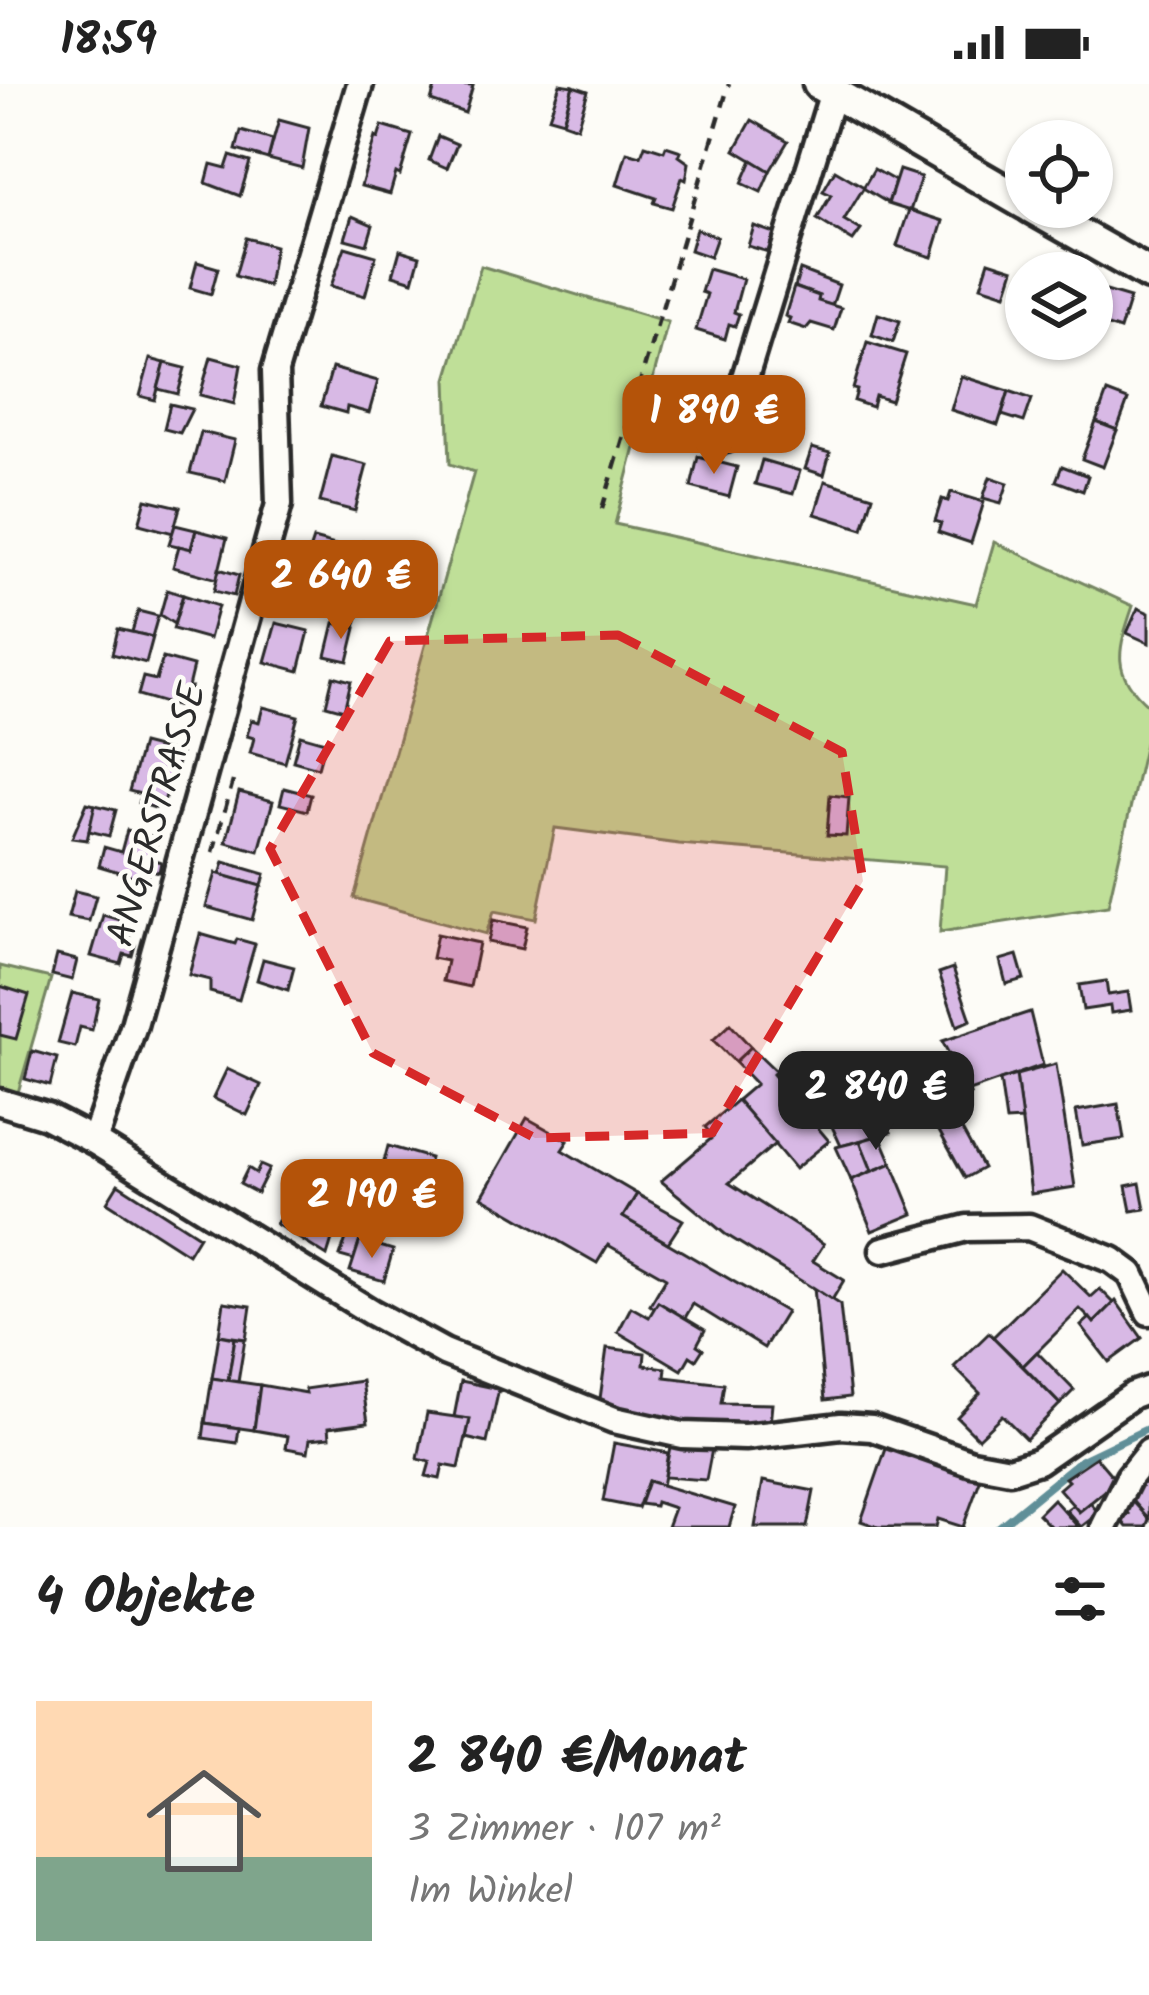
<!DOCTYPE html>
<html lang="de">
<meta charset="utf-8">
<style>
:root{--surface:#fff;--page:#f2f2f2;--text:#222;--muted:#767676;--accent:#b45309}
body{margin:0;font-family:Kalam,sans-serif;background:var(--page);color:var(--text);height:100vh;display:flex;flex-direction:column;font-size:45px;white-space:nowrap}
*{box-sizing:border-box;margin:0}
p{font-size:39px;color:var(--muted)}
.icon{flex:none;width:66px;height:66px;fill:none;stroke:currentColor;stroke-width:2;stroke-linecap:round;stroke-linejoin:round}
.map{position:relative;height:1443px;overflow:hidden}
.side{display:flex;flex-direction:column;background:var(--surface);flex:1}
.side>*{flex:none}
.tools{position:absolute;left:1005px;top:36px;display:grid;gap:24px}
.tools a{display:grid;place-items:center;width:108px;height:108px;border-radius:50%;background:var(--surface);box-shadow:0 3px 9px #0004;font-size:60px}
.price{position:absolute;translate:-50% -102px;padding:0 27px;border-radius:24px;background:var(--accent);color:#fff;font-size:39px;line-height:78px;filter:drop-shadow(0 3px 6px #0008)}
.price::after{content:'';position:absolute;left:50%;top:72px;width:36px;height:27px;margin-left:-18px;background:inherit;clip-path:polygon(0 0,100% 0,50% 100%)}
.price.current{background:#222;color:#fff}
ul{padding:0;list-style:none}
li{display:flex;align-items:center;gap:36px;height:300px;padding:0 36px}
li span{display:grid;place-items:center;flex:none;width:336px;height:240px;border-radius:0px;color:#555}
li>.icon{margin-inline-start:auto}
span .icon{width:144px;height:144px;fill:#fffc;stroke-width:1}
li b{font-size:51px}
h2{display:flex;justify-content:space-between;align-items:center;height:144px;padding:0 36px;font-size:51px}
.status{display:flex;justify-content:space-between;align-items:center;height:84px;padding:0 60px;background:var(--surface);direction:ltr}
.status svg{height:33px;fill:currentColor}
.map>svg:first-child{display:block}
.green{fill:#bfdf98;stroke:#758562;stroke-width:3}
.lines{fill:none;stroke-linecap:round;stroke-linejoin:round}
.stream{stroke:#608f98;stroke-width:8}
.building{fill:#d8b9e5;stroke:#2b2b2b;stroke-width:3}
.minor-casing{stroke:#2b2b2b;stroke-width:33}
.tertiary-casing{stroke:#2b2b2b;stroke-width:39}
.path{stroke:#2b2b2b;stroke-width:4.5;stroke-dasharray:12 9;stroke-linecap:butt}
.minor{stroke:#fdfcf7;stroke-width:24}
.tertiary{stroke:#fdfcf7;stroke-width:30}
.marked{fill:#d62828;fill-opacity:0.2;stroke:#d62828;stroke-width:9;stroke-dasharray:24 15;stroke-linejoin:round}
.labels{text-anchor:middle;stroke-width:9;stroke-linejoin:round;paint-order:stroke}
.street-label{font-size:39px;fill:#2b2b2b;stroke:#fdfcf7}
</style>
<div class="status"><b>18:59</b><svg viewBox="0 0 49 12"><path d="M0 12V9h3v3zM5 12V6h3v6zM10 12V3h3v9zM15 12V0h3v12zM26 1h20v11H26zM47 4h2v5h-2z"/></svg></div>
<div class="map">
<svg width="1149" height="1443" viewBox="0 0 1149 1443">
<rect width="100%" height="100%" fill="#fdfcf7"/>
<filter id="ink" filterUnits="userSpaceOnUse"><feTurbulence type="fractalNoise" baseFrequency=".00833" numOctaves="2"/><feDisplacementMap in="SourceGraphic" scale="24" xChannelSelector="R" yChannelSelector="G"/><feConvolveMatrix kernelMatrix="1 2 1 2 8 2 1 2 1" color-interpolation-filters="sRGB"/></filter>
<g filter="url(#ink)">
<g class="green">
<path d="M481,182L668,238L615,440L976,520L994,458L1133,522C1118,566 1110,589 1149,622V642L1108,822L940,848L945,782L679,760L555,744L536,835L494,827L486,850L354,814L474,388L450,380L447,295Z"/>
<polygon points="0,882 51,894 17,1012 0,1007"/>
</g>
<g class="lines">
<polyline class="stream" points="999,1443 1080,1377 1149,1344"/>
</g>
<g class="building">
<polygon points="436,0 473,2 465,29 431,17"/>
<polygon points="560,0 573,2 563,37 549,33"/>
<polygon points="573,2 588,7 577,43 563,38"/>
<polygon points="279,36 309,44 302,84 268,75"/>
<polygon points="752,36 788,57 770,87 735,66"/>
<polygon points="382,42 412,51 400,91 396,89 390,110 361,102 375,53 378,55"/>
<polygon points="241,47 273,56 268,75 236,66"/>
<polygon points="438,52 457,60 447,84 429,76"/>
<polygon points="645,61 664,67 666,62 681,67 679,72 689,79 686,96 682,94 672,124 654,119 656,114 617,101 627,68 641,72"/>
<polygon points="230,72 250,78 240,112 206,99 211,80 226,84"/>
<polygon points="752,76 770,87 761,108 742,99"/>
<polygon points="874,85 895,97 888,119 863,104"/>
<polygon points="835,86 864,103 844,136 861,146 853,157 817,135 831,111 823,107"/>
<polygon points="899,86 921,93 910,127 888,120"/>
<polygon points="909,126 943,137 932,173 897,162"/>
<polygon points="352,132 373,141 367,161 345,155"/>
<polygon points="754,142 774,149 768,168 748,162"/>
<polygon points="696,145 717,153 710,173 690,166"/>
<polygon points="246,154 275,162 268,202 235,192"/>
<polygon points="345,163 376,172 365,212 331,202"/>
<polygon points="400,166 420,172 413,197 393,191"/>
<polygon points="989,177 1014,185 1006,210 981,202"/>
<polygon points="197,178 218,184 211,210 190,204"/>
<polygon points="708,185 743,195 734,228 739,230 735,242 729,240 725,255 696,246 707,210 701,208"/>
<polygon points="800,186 839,201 832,222 818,217 819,212 795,203"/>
<polygon points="794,203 819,212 818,217 841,224 834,246 811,239 806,245 788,239 790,234 785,232"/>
<polygon points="1096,204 1130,214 1120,246 1092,237"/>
<polygon points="878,230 900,237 893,258 872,251"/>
<polygon points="867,258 906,270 891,317 875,312 872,323 854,317 857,306 853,305"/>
<polygon points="211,273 241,281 234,320 200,311"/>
<polygon points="150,275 165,279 155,316 140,312"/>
<polygon points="165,279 185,284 178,310 158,305"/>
<polygon points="332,284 378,297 369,329 347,323 346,329 321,322"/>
<polygon points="961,292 1009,307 998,341 951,326"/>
<polygon points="1009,307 1032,315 1024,338 1002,331"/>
<polygon points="1107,308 1128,316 1117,346 1096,338"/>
<polygon points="170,320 192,325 180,349 164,345"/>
<polygon points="1096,338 1117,346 1103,383 1082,375"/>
<polygon points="201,348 235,356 225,397 190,389"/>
<polygon points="812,364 830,369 824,391 805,385"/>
<polygon points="332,372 367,381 355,427 320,418"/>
<polygon points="698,373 737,383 729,413 691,403"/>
<polygon points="762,376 800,387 793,410 755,400"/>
<polygon points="1062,382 1088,392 1083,407 1056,397"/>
<polygon points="990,393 1008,399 1001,419 983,414"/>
<polygon points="825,397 873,412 863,445 815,430"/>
<polygon points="951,408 984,418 971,459 938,448 941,439 935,437 942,415 948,417"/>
<polygon points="146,415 180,423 173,449 139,440"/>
<polygon points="175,441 196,446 191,465 169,460"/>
<polygon points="196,446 227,454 217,495 173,483 179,462 191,465"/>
<polygon points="313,455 343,463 328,517 295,508"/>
<polygon points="364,457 383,462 376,488 357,484"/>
<polygon points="219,485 239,491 234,512 214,507"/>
<polygon points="167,506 183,511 174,540 160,531"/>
<polygon points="183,511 218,522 209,555 173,545"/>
<polygon points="341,516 361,521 355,544 335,539"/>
<polygon points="1138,524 1149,529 1149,559 1127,549"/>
<polygon points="138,527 158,532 152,553 132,548"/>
<polygon points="276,539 309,547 299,587 265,578"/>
<polygon points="334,539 356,544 348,577 326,572"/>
<polygon points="118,545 153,553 146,579 112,570"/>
<polygon points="163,574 193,582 188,603 191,603 182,624 138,611 143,593 156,596"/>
<polygon points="333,592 351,597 344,626 326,621"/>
<polygon points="263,623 298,632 285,679 250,669 254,654 247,652 251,636 259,638"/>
<polygon points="300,651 325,658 318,684 293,677"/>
<polygon points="142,660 181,670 164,717 157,715 155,724 139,719 141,710 129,707"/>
<polygon points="284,704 311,711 307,727 280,720"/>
<polygon points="239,708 273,717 259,767 226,758"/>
<polygon points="830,711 849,713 846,752 827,751"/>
<polygon points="87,719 95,721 87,756 72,754"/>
<polygon points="95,721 116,726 109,752 89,747"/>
<polygon points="127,746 158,754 152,775 161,778 159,788 149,785 146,796 99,782 104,763 121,768"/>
<polygon points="224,778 265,790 262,802 220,791"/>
<polygon points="216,789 261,802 252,836 206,823"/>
<polygon points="75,807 96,812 89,837 68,833"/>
<polygon points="103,831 133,840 128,859 135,861 132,872 124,870 121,880 91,872"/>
<polygon points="493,836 527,843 522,865 488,858"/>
<polygon points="200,850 235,860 237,855 255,860 239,916 210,908 210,896 189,891"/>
<polygon points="437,850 479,859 470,903 443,897 447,877 432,874"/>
<polygon points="57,871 77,876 72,896 52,891"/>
<polygon points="1017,871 1024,895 1006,900 1000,876"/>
<polygon points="263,875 294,883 288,906 257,896"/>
<polygon points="953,884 971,936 957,942 939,889"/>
<polygon points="1106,897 1108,911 1128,908 1131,926 1111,929 1110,922 1083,926 1079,901"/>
<polygon points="0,902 29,911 16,955 0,951"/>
<polygon points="72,909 99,915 92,946 80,943 75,963 58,959"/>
<polygon points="1030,928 1043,981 969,1007 942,957"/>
<polygon points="730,940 751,963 735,978 713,956"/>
<polygon points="751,963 776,987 773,990 829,1057 795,1085 737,1016 756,1000 735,978"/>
<polygon points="32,967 57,974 50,1002 25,995"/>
<polygon points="1056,980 1075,1103 1031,1110 1016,991"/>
<polygon points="227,985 261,1001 247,1031 213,1014"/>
<polygon points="956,985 970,1010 931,1029 918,1004"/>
<polygon points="1016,991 1022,1036 1006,1037 1000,996"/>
<polygon points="875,1013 891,1048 841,1062 829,1036"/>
<polygon points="737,1016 775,1060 729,1099 824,1160 813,1177 844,1196 832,1216 725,1150 661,1097 713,1053 705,1043"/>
<polygon points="1118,1020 1124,1055 1082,1061 1076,1027"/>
<polygon points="527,1034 568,1057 562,1066 637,1110 623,1133 786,1228 764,1264 693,1220 685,1234 658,1218 654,1224 650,1221 666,1194 608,1161 597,1179 482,1113"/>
<polygon points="957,1037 983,1084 965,1094 939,1047"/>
<polygon points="880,1051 892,1079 872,1087 860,1057"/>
<polygon points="860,1057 872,1087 851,1096 836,1063"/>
<polygon points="388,1062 430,1074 421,1109 379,1097"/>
<polygon points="892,1079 913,1130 872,1147 851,1096"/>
<polygon points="260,1081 269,1085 257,1109 240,1100 248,1084 256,1089"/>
<polygon points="1140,1099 1145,1125 1131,1127 1126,1102"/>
<polygon points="118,1100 199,1152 188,1170 107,1118"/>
<polygon points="300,1101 326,1117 336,1101 347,1108 327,1172 276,1140"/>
<polygon points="393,1110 426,1118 423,1130 390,1121"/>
<polygon points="637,1110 683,1136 668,1159 623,1133"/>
<polygon points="351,1140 364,1144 354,1176 340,1172"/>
<polygon points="360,1156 393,1166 384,1197 350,1187"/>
<polygon points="1062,1185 1091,1213 1100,1205 1114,1219 1094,1239 1080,1225 1023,1282 993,1253"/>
<polygon points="814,1204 840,1221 850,1313 825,1316"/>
<polygon points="1116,1217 1142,1254 1109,1278 1081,1242 1090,1234 1094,1239"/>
<polygon points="224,1218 251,1222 246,1255 219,1251"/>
<polygon points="658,1218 705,1246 697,1261 703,1265 696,1276 690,1272 682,1286 618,1248 631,1223 649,1233"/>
<polygon points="989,1249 1060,1320 1026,1355 1002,1331 978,1354 957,1333 980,1309 954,1283"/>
<polygon points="219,1251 235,1254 228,1297 212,1294"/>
<polygon points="235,1254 245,1255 238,1298 228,1297"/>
<polygon points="607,1264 645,1269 644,1281 666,1284 665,1293 724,1300 721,1319 772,1320 770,1340 718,1343 599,1322"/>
<polygon points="1037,1268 1074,1306 1060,1320 1023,1282"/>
<polygon points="212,1294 260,1301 254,1346 205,1339"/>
<polygon points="362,1297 368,1338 329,1343 330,1353 310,1355 308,1368 286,1364 288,1352 254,1346 260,1301 306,1309 305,1305"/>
<polygon points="461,1297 499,1305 487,1359 466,1354 470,1335 454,1333"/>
<polygon points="427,1329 470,1335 459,1384 443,1381 440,1395 426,1392 430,1378 418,1375"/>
<polygon points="205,1339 239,1344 237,1359 203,1354"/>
<polygon points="671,1358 713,1360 706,1396 664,1393"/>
<polygon points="614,1359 668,1369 662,1402 648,1397 638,1424 603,1417"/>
<polygon points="887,1362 981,1394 963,1443 938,1435 936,1443 878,1443 861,1437"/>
<polygon points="1096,1373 1113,1393 1106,1406 1079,1428 1059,1405 1068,1397 1065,1394"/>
<polygon points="1149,1390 1149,1435 1127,1410"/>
<polygon points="648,1397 735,1423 729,1443 667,1443 674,1424 656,1418 655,1422 640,1420"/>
<polygon points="763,1397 814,1407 807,1443 755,1443"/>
<polygon points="1128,1412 1149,1435 1146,1443 1127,1443 1122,1437 1129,1430 1124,1425"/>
<polygon points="1053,1415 1071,1435 1078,1443 1051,1443 1038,1430"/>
<polygon points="1090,1419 1099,1429 1081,1443 1066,1426 1073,1421 1079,1428"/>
</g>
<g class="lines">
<g class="minor-casing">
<g id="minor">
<polyline points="726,355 833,8"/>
<polyline points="0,1018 46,1032 94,1057 371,1228 444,1268 614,1336 682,1351 745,1353 841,1342 872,1344 972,1379 1010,1386 1038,1377 1133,1311 1149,1305"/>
<polyline points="94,1057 134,941 279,420 275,287 360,0"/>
<polyline points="883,1166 967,1144 1029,1143 1112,1176 1131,1190 1149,1228"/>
<polyline points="1104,1443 1129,1393 1149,1368"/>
</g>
</g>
<g class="tertiary-casing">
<g id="tertiary">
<polyline points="819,0 1026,120"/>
<polyline points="1031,123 1149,190"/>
</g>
</g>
<g class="path">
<polyline points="602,425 729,0"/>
<polyline points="213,768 233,697"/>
</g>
<use href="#minor" class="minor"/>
<use href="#tertiary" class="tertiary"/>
</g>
</g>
<path class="marked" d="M618,551L842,668L863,797L712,1049L535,1054L373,969L270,765L390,557Z"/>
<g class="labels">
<g class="street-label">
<text transform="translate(155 730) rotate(-74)" y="14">ANGERSTRASSE</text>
</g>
</g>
</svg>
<div class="tools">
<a><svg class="icon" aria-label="locate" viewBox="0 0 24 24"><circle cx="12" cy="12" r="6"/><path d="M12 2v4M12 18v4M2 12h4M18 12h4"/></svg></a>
<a><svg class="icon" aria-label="layers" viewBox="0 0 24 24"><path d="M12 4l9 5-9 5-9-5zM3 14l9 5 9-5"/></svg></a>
</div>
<b class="price" style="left:714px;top:393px">1 890 €</b>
<b class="price" style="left:341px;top:558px">2 640 €</b>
<b class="price current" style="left:876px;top:1069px">2 840 €</b>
<b class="price" style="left:372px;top:1177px">2 190 €</b>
</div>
<section class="side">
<h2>4 Objekte<svg class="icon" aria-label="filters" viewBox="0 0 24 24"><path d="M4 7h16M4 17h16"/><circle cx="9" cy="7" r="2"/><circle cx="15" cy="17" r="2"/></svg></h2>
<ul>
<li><span style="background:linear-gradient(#ffd9b3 65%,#7fa58c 0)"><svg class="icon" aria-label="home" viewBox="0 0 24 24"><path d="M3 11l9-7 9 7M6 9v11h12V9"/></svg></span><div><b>2 840 €/Monat</b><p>3 Zimmer · 107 m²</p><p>Im Winkel</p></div></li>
</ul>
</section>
